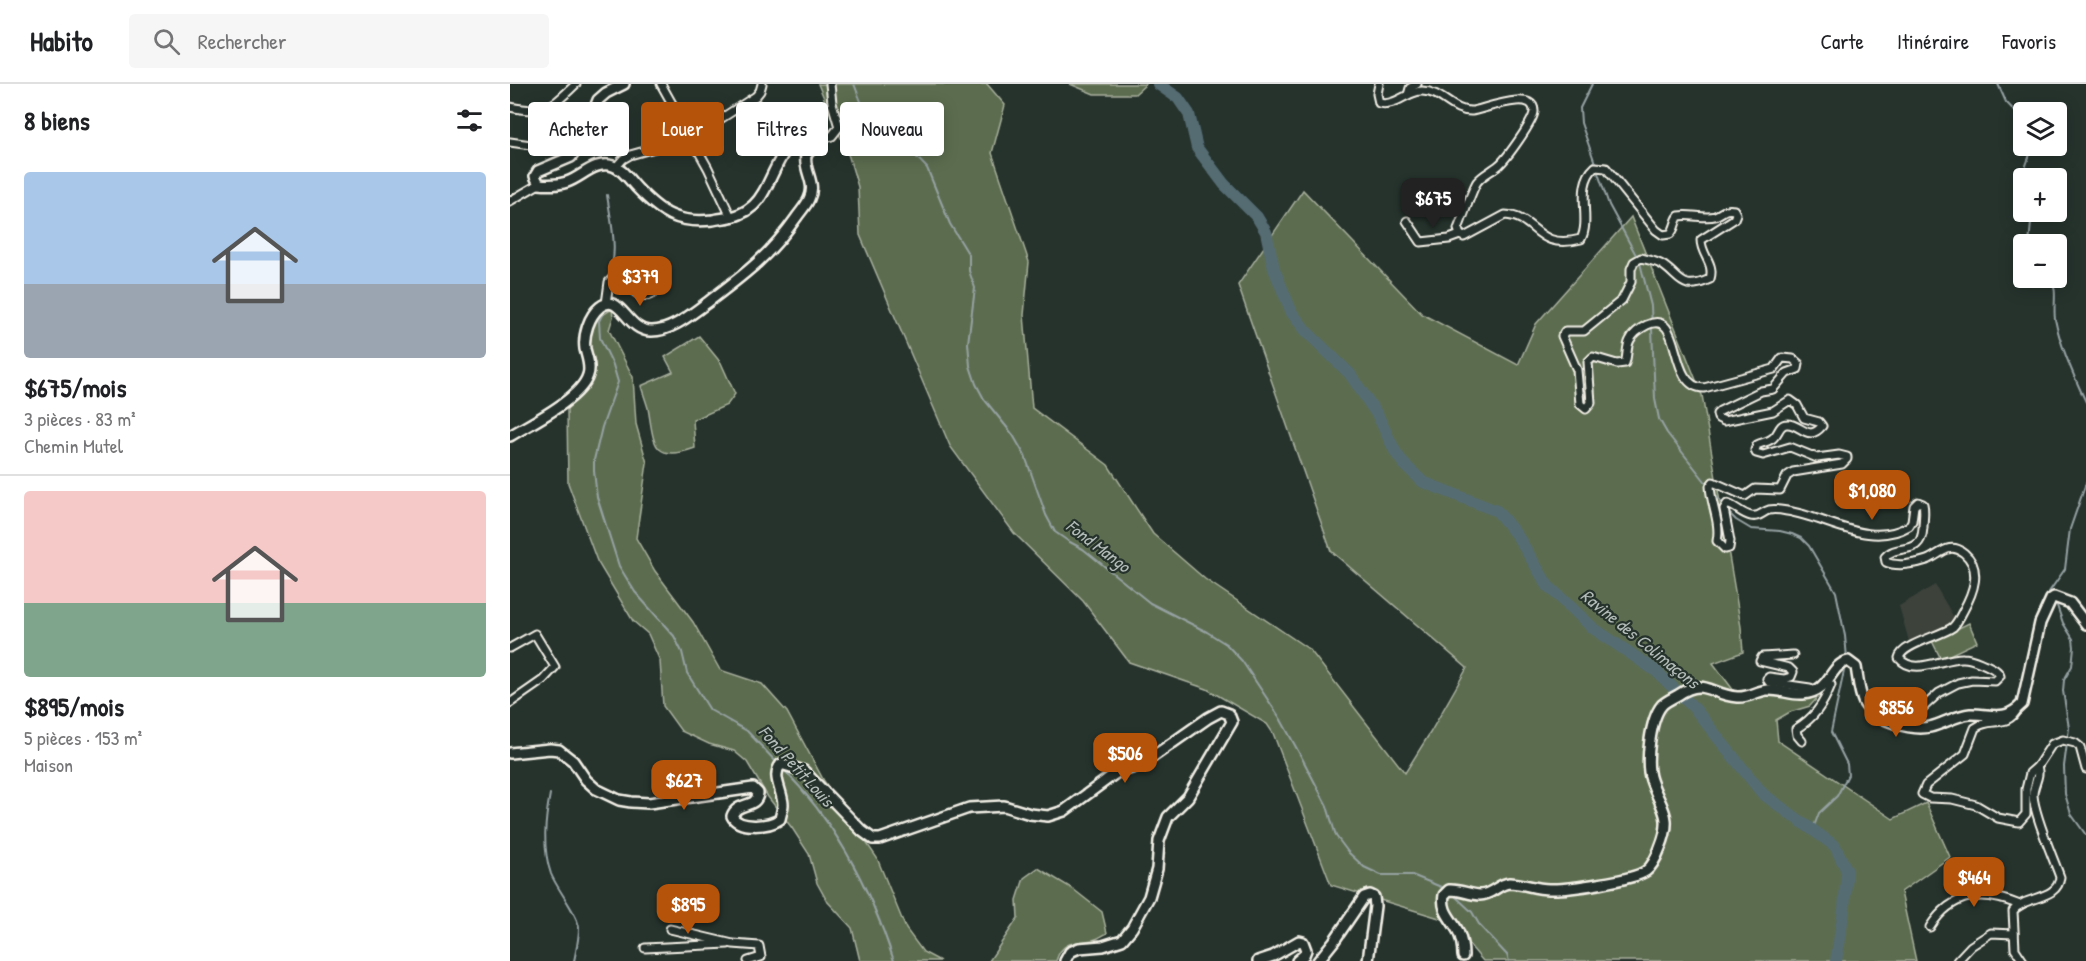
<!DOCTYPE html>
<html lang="fr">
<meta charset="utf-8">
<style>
:root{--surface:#fff;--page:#f6f6f6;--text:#202124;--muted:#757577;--line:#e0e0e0;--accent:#b45309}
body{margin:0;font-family:"Patrick Hand",sans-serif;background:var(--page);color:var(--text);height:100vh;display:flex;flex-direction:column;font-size:22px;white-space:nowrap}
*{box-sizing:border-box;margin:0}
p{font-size:20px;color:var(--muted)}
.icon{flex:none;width:33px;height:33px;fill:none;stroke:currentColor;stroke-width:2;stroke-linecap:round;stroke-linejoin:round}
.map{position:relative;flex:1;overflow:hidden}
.sheet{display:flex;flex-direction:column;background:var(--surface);width:510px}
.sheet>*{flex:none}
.guide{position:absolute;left:18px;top:18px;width:570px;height:54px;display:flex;gap:12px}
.controls{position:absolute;left:1503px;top:18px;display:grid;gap:12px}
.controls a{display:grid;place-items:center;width:54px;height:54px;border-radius:6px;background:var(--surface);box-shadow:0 3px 15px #0003;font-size:30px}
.price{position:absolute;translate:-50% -51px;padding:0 14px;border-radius:12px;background:var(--accent);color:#fff;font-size:20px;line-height:39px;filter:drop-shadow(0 2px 3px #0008)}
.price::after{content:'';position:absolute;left:50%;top:36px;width:18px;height:14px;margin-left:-9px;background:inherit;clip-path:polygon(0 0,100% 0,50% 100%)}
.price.current{background:#222;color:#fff}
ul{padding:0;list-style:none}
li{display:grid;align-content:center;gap:12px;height:318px;padding:0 24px}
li+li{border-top:2px solid var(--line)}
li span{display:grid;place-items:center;height:186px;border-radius:6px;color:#555}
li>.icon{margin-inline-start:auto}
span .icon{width:108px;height:108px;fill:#fffc;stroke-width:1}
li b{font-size:26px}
h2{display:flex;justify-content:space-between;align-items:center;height:72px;padding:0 24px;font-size:26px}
.tag{padding:0 21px;border-radius:6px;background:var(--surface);box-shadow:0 3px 15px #0003;font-size:21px;line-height:54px}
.tag.current{background:var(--accent);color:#fff}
header{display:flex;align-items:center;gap:36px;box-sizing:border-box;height:84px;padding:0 30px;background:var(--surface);border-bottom:2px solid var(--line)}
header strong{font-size:28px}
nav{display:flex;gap:33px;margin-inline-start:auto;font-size:21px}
.search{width:420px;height:54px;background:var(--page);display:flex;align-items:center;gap:15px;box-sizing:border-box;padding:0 21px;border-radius:6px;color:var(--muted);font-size:22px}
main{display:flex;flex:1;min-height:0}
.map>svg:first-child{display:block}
.built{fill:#3c423a}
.green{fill:#5c6d50;stroke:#a8af9c;stroke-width:1.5}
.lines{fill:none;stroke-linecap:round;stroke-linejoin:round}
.stream{stroke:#95a1a2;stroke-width:2}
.river{stroke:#556c73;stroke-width:12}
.street-casing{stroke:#f4f1e8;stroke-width:11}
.secondary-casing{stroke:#f4f1e8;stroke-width:14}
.street{stroke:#26332d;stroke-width:7}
.secondary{stroke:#26332d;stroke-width:9}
.labels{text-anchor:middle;stroke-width:4.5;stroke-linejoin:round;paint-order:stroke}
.water-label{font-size:18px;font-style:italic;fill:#b4bcb9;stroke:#26332d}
</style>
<header>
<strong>Habito</strong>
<div class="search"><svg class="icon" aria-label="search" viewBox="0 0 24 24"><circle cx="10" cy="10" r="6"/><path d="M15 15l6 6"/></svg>Rechercher</div>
<nav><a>Carte</a><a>Itinéraire</a><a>Favoris</a></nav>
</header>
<main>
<section class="sheet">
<h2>8 biens<svg class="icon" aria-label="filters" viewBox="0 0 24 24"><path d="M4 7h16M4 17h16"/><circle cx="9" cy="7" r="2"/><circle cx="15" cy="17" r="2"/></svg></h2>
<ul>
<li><span style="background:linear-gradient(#a9c7e8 60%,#9aa5b1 0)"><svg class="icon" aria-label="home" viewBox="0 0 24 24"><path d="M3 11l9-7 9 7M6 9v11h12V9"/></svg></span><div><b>$675/mois</b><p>3 pièces · 83 m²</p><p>Chemin Mutel</p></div></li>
<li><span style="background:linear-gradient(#f6c9c9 60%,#7fa58c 0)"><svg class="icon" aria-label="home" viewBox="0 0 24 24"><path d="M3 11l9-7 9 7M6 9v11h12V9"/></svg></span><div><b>$895/mois</b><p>5 pièces · 153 m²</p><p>Maison</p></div></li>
</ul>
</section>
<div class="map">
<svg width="1576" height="877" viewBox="0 0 1576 877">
<rect width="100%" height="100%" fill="#26332d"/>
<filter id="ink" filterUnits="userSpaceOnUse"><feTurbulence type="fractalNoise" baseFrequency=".0167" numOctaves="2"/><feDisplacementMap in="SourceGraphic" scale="12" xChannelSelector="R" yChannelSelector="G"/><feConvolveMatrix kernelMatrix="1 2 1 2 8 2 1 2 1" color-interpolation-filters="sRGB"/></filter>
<g filter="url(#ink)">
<polygon class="built" points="1425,501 1446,537 1400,561 1389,522"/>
<g class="green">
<polygon points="308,0 477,0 495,21 482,69 519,178 514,231 522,324 598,381 643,450 695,495 800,566 895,689 920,649 957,584 821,467 728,201 793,106 912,230 1008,281 1026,240 1121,133 1192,311 1231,543 1233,568 1203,579 1224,607 1316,604 1300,622 1280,628 1266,636 1268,657 1383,735 1416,719 1440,773 1391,808 1406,877 973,877 939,837 821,801 763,649 757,640 697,605 619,578 573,517 504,449 440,362 350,151 348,103 339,73"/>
<polygon points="560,0 636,0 625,10 584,10"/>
<polygon points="102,225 103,233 99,246 123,293 126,340 137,379 126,454 145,487 183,538 210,586 252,600 277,628 314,697 367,774 396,845 413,868 430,877 350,877 342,844 317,817 307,799 299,770 282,744 258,713 237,678 224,667 199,660 171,647 153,622 150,577 138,550 123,537 87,477 58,399 57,325 80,300 82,281 79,251 86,235"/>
<path d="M189,252L211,279L225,310L217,321L183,336L185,364C141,380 144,357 138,324C136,317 133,309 131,302L163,288L155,273Z"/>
<polygon points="1459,539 1467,558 1431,575 1422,557"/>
<path d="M528,784L563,805L592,828L597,849C592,852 588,855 583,856C566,859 552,856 546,877H479L508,834L507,816L514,794Z"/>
</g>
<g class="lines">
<g class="stream">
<polyline points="344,0 352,20 364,35 397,63 417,84 440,140 459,171 459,187 465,204 458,259 460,282 466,300 474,315 503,351 515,372 536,431 545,448 558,457 573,465 640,519 697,548 716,560 732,577 770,634 793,676 817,722 826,752 838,768 854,783 871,791 902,791 936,805"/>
<polyline points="1082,0 1070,24 1071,39 1085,79"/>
<polyline points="1488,0 1496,18 1514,37"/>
<polyline points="1088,89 1099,121 1126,171"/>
<polyline points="1516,94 1514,87 1523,62"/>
<path d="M97,111C101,138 110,171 97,196"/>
<polyline points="1519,160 1522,128"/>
<polyline points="1130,179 1141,222 1145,315 1149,335 1157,349 1198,401"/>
<path d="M1541,194C1548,207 1543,220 1545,235C1550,261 1564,293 1576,318"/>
<polyline points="93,215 94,208"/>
<polyline points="94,227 89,237 90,254 103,281 108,298 92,343 84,376 84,387 87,413 109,482 125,508 164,552 172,568 177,589 200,626 237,647 268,680"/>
<polyline points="1203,408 1214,422"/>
<polyline points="1217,427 1226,436 1241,445 1270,447 1282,450 1291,454 1299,462 1326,508 1335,552 1337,574"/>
<polyline points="1541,511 1539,508 1555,485 1560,445 1576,399"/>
<polyline points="1545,516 1553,539 1563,555 1564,563 1562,582 1554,596 1553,607 1559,644 1554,682 1555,710 1561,730 1576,751"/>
<path d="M272,684C325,737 361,806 384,877"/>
<path d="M40,710C35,736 32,764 41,790C47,805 68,830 69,844C69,855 66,867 64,877"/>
<polyline points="1303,745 1309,729 1327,712 1338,691 1337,680 1321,648 1335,582"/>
<polyline points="946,813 962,828 970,842 997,871 999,877"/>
</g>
<polyline class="river" points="648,0 668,14 679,30 687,64 714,100 747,133 756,148 764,185 782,229 797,248 840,290 868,332 886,369 894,380 913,398 987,427 1008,453 1038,502 1083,544 1146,587 1185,625 1253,710 1325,762 1337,787 1334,825 1326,877"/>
<g class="street-casing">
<g id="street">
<polyline points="151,0 198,84 221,133"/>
<path d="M869,0L867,10L869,19C885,23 897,7 912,7C932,7 942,28 962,27C972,26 1025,4 1024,28C1023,38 997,74 989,81C982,87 972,91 967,98C963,103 952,136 948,145L950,151L954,153L995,131C1028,133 1025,167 1071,155C1082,135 1064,102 1085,83L1096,84L1146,146L1153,151L1160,150C1166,145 1164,138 1169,132C1181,130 1195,135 1205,132C1213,129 1214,124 1224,126L1226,130L1224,135L1191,156C1191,171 1205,179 1200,195C1172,208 1172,195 1154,182C1147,177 1139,176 1131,174L1124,178L1121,185V198L1112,216L1074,247H1055L1052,252L1067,286L1070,320L1076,325L1081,319L1078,278L1083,273L1107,280L1115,279C1118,271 1116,263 1120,256C1123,250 1131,244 1137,241C1174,224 1156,303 1194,304L1264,285L1272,274L1283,275L1289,280L1288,285L1277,289L1263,305L1251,307L1210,327L1207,330L1208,334L1214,337L1263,327L1280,316L1287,321L1294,334L1309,338L1312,342C1298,359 1290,339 1277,340C1269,340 1269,349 1264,353C1260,358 1252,358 1247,361L1245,366L1246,369L1253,371L1280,363L1307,374L1329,371L1337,373V375L1332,380L1283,388L1277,392L1270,406L1245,405L1235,412L1203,398L1200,402C1201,421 1211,439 1207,457L1215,465L1219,464L1220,457L1214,425L1217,420C1226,422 1231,430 1241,432C1249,434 1252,428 1259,426C1264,425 1272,426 1277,427C1318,433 1359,465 1399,442L1402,437L1404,422L1408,418L1413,420C1415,427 1413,436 1413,444C1411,474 1388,458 1375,473L1376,478C1386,483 1406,480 1417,476C1430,471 1439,457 1454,469C1473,485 1463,509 1453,527C1450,533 1447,539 1443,543C1431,552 1392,560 1389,574C1404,593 1434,573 1453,574C1462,574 1468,578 1476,581C1482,584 1488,586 1490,592L1485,597L1462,596L1448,599L1429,609L1407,629L1383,639"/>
<polyline points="898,11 900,4 907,0"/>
<path d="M0,23C37,31 41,23 66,0"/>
<polyline points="311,55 322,52 329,43 322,19 320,0"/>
<polyline points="0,58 49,65 57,60 70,61"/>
<polyline points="106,83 113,75 120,71 181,54 246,12 250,7 252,0"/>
<polyline points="0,117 29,100"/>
<polyline points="897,137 911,158 939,155 950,151"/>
<path d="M96,220L99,198L104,193C118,195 128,225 148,205"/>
<polyline points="0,564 25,550 45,583 33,596 0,619"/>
<polyline points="1283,571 1252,573 1250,577 1279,584 1283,588 1281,593 1274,595 1259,593 1257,595 1259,598 1300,604 1300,609"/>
<path d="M1508,624C1497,646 1481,632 1465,644L1455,670L1416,701L1412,710L1420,714L1442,715L1466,721L1488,734L1509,738L1516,730V705L1520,689L1527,683L1542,660L1553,656L1565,659L1570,663L1576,685"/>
<path d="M1292,657L1287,651L1286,645C1304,634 1313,621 1321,601L1318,598"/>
<path d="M1420,843C1443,807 1474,806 1510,821"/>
<polyline points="160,845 223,860 249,862 251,873 238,877"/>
<polyline points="135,864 218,860"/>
<polyline points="1447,877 1461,862 1481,849 1504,850"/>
<path d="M1513,877L1505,865L1503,827C1515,811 1548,817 1550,793C1543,773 1524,731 1523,711C1523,701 1531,692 1527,683"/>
</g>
</g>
<g class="secondary-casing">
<g id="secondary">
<path d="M0,352C21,339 71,315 78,291C81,283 77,273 75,265C73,251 79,232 90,223C111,207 116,248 142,247C161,247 180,231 194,221C232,192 258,174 286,134C290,128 296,122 299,115C307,99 293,87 296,71L311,55L310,47C282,34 264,91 253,109C248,118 240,126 230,130C221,134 212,134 203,136C167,140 151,129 127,104C120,97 113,85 103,82C85,76 72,93 57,98C48,101 38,101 29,100L25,92L28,87L61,73L70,61L88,16L96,9L114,0"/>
<path d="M0,669L40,665L49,666L63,677L76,696L86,705L109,716L121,718L139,719L243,704L248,709C247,725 227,717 222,732C228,745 259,743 270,735C271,730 273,725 273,720C272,705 261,692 271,680L294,687L352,747L363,755H370L459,724L494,722L520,730L538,732L554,727L606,689L631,681L698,634L711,627L719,630L722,638L678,713L658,733L649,757L647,785L639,813L622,844L612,856L593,862L569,864L560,868L555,877"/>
<path d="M953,872C953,863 952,856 948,847C941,834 931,827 934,811L939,806C949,805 960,811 970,811C982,811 988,800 999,799C1012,799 1025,805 1039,805C1056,806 1124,796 1136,787C1143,782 1147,772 1150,764C1164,730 1151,726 1141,696C1135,679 1140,635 1152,621C1156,617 1163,614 1168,611C1195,593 1200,611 1227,613C1238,614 1247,607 1257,606C1269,605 1281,611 1293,610C1322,607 1318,582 1338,577L1346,583C1348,594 1349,609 1354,619C1364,636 1402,647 1420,643C1433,640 1447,631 1460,630C1480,629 1494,639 1512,620L1530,539L1541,515L1544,513L1560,519L1576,540"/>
<polyline points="748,877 763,872 789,857 793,858 796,866 794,871 787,877"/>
<polyline points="808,877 824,857 854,813 860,811 864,813 865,822 858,877"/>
</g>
</g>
<use href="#street" class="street"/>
<use href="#secondary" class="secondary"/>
</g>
</g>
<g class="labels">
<g class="water-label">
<text transform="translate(588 462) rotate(37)" y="6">Fond Mango</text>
<text transform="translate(1130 555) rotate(39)" y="6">Ravine des Colimaçons</text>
<text transform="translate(286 682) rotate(48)" y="6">Fond Petit Louis</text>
</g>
</g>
</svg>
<div class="controls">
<a><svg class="icon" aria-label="layers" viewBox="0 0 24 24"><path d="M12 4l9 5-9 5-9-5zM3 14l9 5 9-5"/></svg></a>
<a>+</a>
<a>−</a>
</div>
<b class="price current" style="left:923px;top:145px">$675</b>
<b class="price" style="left:130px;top:223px">$379</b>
<b class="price" style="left:1362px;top:437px">$1,080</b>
<b class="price" style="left:1386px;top:654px">$856</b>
<b class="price" style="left:615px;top:700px">$506</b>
<b class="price" style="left:174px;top:727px">$627</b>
<b class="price" style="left:1464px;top:824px">$464</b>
<b class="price" style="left:178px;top:851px">$895</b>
<div class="guide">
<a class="tag">Acheter</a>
<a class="tag current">Louer</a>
<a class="tag">Filtres</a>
<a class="tag">Nouveau</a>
</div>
</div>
</main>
